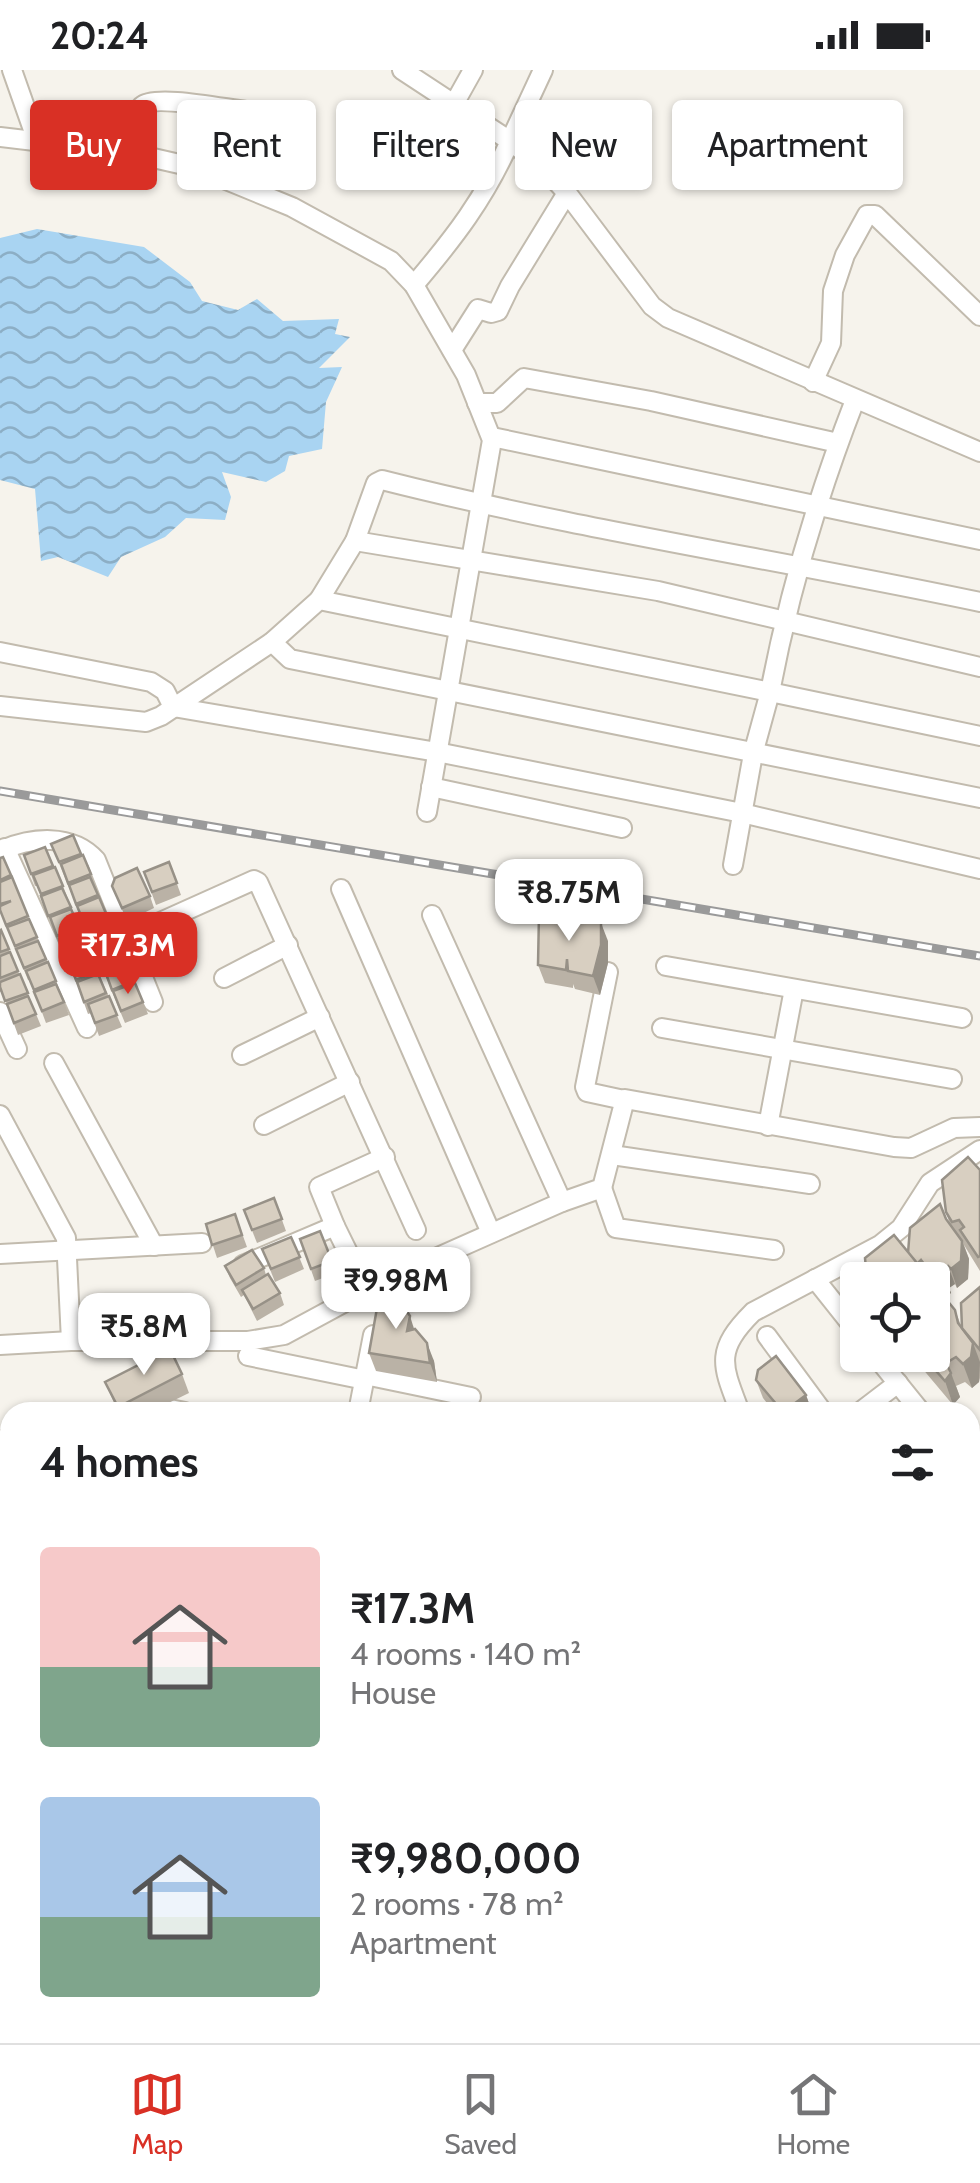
<!DOCTYPE html>
<meta charset="utf-8">
<style>
:root{--surface:#fff;--page:#f2f2f2;--text:#202124;--muted:#757577;--line:#e0e0e0;--accent:#d93025}
body{margin:0;font-family:Cabin,sans-serif;background:var(--page);color:var(--text);height:100vh;display:flex;flex-direction:column;font-size:38px;white-space:nowrap}
*{box-sizing:border-box;margin:0}
p{font-size:32px;color:var(--muted)}
.icon{flex:none;width:55px;height:55px;fill:none;stroke:currentColor;stroke-width:2;stroke-linecap:round;stroke-linejoin:round}
.map{position:relative;flex:1;overflow:hidden}
.sheet{position:absolute;left:0px;top:1332px;width:980px;height:642px;display:flex;flex-direction:column;background:var(--surface);border-radius:30px 30px 0 0;box-shadow:0 2px 8px #0004}
.sheet>*{flex:none}
.banner{position:absolute;left:30px;top:30px;width:920px;height:90px;display:flex;gap:20px}
.tools{position:absolute;left:840px;top:1192px;display:grid;gap:20px}
.tools a{display:grid;place-items:center;width:110px;height:110px;border-radius:10px;background:var(--surface);box-shadow:0 2px 8px #0004;font-size:50px}
.price{position:absolute;translate:-50% -85px;padding:0 22px;border-radius:20px;background:#fff;color:#222;font-size:32px;line-height:65px;filter:drop-shadow(0 2px 5px #0008)}
.price::after{content:'';position:absolute;left:50%;top:60px;width:30px;height:22px;margin-left:-15px;background:inherit;clip-path:polygon(0 0,100% 0,50% 100%)}
.price.current{background:var(--accent);color:#fff}
ul{padding:0;list-style:none}
li{display:flex;align-items:center;gap:30px;height:250px;padding:0 40px}
li span{display:grid;place-items:center;flex:none;width:280px;height:200px;border-radius:10px;color:#555}
li>.icon{margin-inline-start:auto}
span .icon{width:120px;height:120px;fill:#fffc;stroke-width:1}
li b{font-size:42px}
h2{display:flex;justify-content:space-between;align-items:center;height:120px;padding:0 40px;font-size:42px}
.chip{padding:0 35px;border-radius:10px;background:var(--surface);box-shadow:0 2px 8px #0004;font-size:35px;line-height:90px}
.chip.current{background:var(--accent);color:#fff}
.status{display:flex;justify-content:space-between;align-items:center;height:70px;padding:0 50px;background:var(--surface);direction:ltr}
.status svg{height:28px;fill:currentColor}
.tabs{display:flex;justify-content:space-around;align-items:center;height:140px;border-top:2px solid var(--line);background:var(--surface);font-size:28px;color:var(--muted)}
.tabs a{display:grid;justify-items:center;gap:5px}
.tabs .current{color:var(--accent)}
.map>svg:first-child{display:block}
.water{fill:url(#water-waves)}
.lines{fill:none;stroke-linecap:round;stroke-linejoin:round}
.minor-casing{stroke:#c2bbae;stroke-width:22}
.minor{stroke:#fff;stroke-width:18}
.rail-casing{stroke:#9a9a9a;stroke-width:9}
.rail{stroke:#fff;stroke-width:5;stroke-dasharray:15;stroke-linecap:butt}
.wall{fill:#bab2a6}
.shaded-wall{fill:#979187}
.building{fill:#d8cfc1;stroke:#979187;stroke-width:2.5}
</style>
<div class="status"><b>20:24</b><svg viewBox="0 0 49 12"><path d="M0 12V9h3v3zM5 12V6h3v6zM10 12V3h3v9zM15 12V0h3v12zM26 1h20v11H26zM47 4h2v5h-2z"/></svg></div>
<div class="map">
<svg width="980" height="1973" viewBox="0 0 980 1973">
<defs>
<pattern id="water-waves" width="16" height="10" patternUnits="userSpaceOnUse" patternTransform="scale(2.5)"><rect width="16" height="10" fill="#a9d4f2"/><path d="M0 5q4-4 8 0t8 0" fill="none" stroke="#8caec5"/></pattern>
</defs>
<rect width="100%" height="100%" fill="#f6f3ec"/>
<polygon class="water" points="37,159 144,177 190,212 202,231 238,240 257,229 283,251 339,249 335,264 350,267 319,298 342,297 326,332 322,379 289,386 285,401 266,412 222,402 231,427 225,450 186,448 165,467 121,487 108,507 58,487 41,491 35,419 0,410 0,168"/>
<g class="lines">
<g class="minor-casing">
<g id="minor">
<polyline points="12,0 37,71"/>
<path d="M402,0L510,71C485,128 454,168 414,215"/>
<polyline points="543,0 510,71 545,99 567,123 652,236 668,248 980,382"/>
<polyline points="454,34 473,0"/>
<polyline points="0,67 127,82 197,98 292,137 391,191 414,215 466,305 492,370 427,742"/>
<path d="M127,82C130,69 132,45 142,36C154,24 226,39 246,41"/>
<polyline points="452,280 478,239 491,243 498,241 510,216 567,123"/>
<polyline points="813,312 831,273 833,221 845,185 867,145 875,145 980,246"/>
<polyline points="477,333 497,333 524,308 651,331 838,373"/>
<polyline points="492,367 980,470"/>
<path d="M355,471L376,413L382,410C579,460 781,490 980,532"/>
<polyline points="319,530 355,471 658,521 980,597"/>
<polyline points="272,572 290,589 980,728"/>
<polyline points="0,582 151,612 165,621 173,637 437,682 742,743 980,799"/>
<path d="M0,636L146,652L161,646L272,572L319,530L770,622C789,522 818,425 855,330"/>
<polyline points="431,717 622,758"/>
<polyline points="5,778 87,958"/>
<path d="M0,781C31,767 72,763 96,790L153,932"/>
<polyline points="733,795 753,684 770,622 980,666"/>
<polyline points="341,819 491,1163"/>
<polyline points="432,845 562,1132"/>
<polyline points="127,867 254,810 258,812 416,1160"/>
<polyline points="666,896 962,948"/>
<polyline points="608,902 585,1017 587,1022 624,1030"/>
<polyline points="224,908 288,875"/>
<polyline points="0,942 17,979"/>
<polyline points="662,958 952,1009"/>
<polyline points="242,985 320,947"/>
<polyline points="54,993 154,1176"/>
<polyline points="0,1045 66,1168 71,1271"/>
<polyline points="264,1055 350,1012"/>
<polyline points="768,1056 794,919"/>
<polyline points="612,1085 810,1114"/>
<polyline points="602,1118 616,1158 774,1180"/>
<polyline points="335,1156 319,1117 385,1087"/>
<polyline points="0,1184 202,1173"/>
<polyline points="243,1195 335,1156 367,1221"/>
<polyline points="815,1209 858,1263"/>
<polyline points="767,1266 823,1342"/>
<polyline points="0,1275 71,1271 248,1271 284,1265 384,1211 562,1132 602,1118 625,1029 894,1077 911,1078 954,1058 980,1057"/>
<polyline points="875,1285 921,1342"/>
<polyline points="248,1286 365,1310"/>
<polyline points="365,1305 471,1327"/>
<polyline points="170,1339 185,1342"/>
<polyline points="358,1342 373,1265"/>
<path d="M740,1342C722,1295 714,1281 753,1242L880,1175L901,1158L930,1113L980,1080"/>
<polyline points="860,1342 898,1313"/>
<polyline points="0,1370 10,1372"/>
<polyline points="970,1405 972,1407"/>
<polyline points="0,1431 10,1434"/>
<polyline points="970,1588 980,1579"/>
<polyline points="970,1630 980,1621"/>
<polyline points="970,1674 980,1665"/>
<polyline points="0,1712 10,1718"/>
<polyline points="970,1714 980,1706"/>
<polyline points="970,1754 980,1746"/>
<polyline points="970,1787 980,1794"/>
<polyline points="0,1801 10,1757"/>
<polyline points="343,1965 405,1973"/>
<polyline points="623,1965 624,1973"/>
<polyline points="866,1965 867,1973"/>
<polyline points="468,1973 469,1965"/>
</g>
</g>
<use href="#minor" class="minor"/>
<g class="rail-casing">
<polyline id="rail" points="0,721 980,886"/>
</g>
<use href="#rail" class="rail"/>
</g>
<g class="wall">
<polygon points="73,765 91,804 95,817 148,944 125,953 51,774"/>
<polygon points="45,777 63,816 82,865 122,957 99,966 91,943 88,944 72,900 70,901 37,816 35,816 24,785"/>
<polygon points="3,787 56,911 69,945 46,953 30,910 28,910 0,840 0,788"/>
<polygon points="169,792 181,825 156,835 144,802"/>
<polygon points="112,816 150,826 154,838 127,851"/>
<polygon points="0,858 41,956 18,965 2,921 0,922"/>
<polygon points="608,871 608,893 600,925 575,919 573,914 573,918 545,913 538,895"/>
<polygon points="980,1100 980,1201 964,1175 969,1189 968,1209 957,1218 955,1214 949,1218 951,1223 945,1227 955,1240 962,1258 980,1217 980,1308 979,1312 972,1318 965,1312 956,1316 960,1327 953,1335 911,1285 932,1285 867,1210 908,1183 946,1149 950,1155 946,1142"/>
<polygon points="274,1128 286,1161 257,1173 244,1140"/>
<polygon points="235,1144 247,1177 217,1188 206,1154"/>
<polygon points="320,1161 336,1203 315,1211 300,1169"/>
<polygon points="291,1167 304,1199 275,1212 262,1179"/>
<polygon points="225,1196 264,1198 266,1205 280,1223 284,1235 257,1251 244,1225 241,1227 230,1208"/>
<polygon points="402,1241 434,1291 437,1312 376,1301 369,1283"/>
<polygon points="182,1304 189,1323 150,1342 118,1342 105,1312"/>
<polygon points="756,1310 806,1325 812,1342 774,1342 763,1328"/>
<polygon points="970,1440 974,1452 976,1465 975,1466 980,1487 980,1549 970,1552"/>
<polygon points="0,1526 4,1538 5,1555 10,1570 10,1615 7,1617 3,1611 0,1612"/>
<polygon points="184,1965 230,1965 230,1973 187,1973"/>
<polygon points="635,1965 693,1965 694,1973 669,1973 667,1968 665,1973 638,1973"/>
<polygon points="707,1965 838,1965 839,1973 709,1973"/>
</g>
<g class="shaded-wall">
<polygon points="601,853 608,871 608,893 600,925 593,906"/>
<polygon points="962,1171 969,1189 968,1209 957,1218 951,1199"/>
<polygon points="948,1196 955,1214 949,1218 951,1223 939,1231 933,1213 942,1201"/>
<polygon points="397,1227 404,1246 397,1251"/>
<polygon points="410,1246 416,1265 407,1261"/>
<polygon points="427,1273 434,1291 437,1312 430,1293"/>
<polygon points="973,1273 980,1292 979,1312 972,1318 963,1294"/>
<polygon points="951,1303 960,1327 953,1335 945,1311"/>
<polygon points="806,1325 812,1342 783,1342"/>
<polygon points="970,1440 974,1452 976,1465 975,1466 980,1487 980,1499 970,1470"/>
<polygon points="0,1526 4,1538 5,1554 10,1570 10,1580 1,1549"/>
<polygon points="99,1965 108,1965 107,1973 97,1973"/>
<polygon points="222,1965 230,1965 230,1973 224,1973"/>
<polygon points="658,1965 665,1965 665,1973 661,1973"/>
</g>
<g class="building">
<polygon points="73,765 81,784 59,792 51,774"/>
<polygon points="45,777 53,796 31,804 24,785"/>
<polygon points="83,785 91,804 68,813 61,794"/>
<polygon points="3,787 11,805 0,810 0,788"/>
<polygon points="169,792 177,813 152,822 144,802"/>
<polygon points="55,797 63,816 41,824 33,805"/>
<polygon points="137,798 150,826 122,838 112,816 115,808"/>
<polygon points="12,807 28,846 6,855 0,840 0,836 11,831 0,834 0,812"/>
<polygon points="90,807 98,825 76,834 69,815"/>
<polygon points="62,818 71,837 48,846 41,826"/>
<polygon points="99,827 107,846 85,855 77,836"/>
<polygon points="71,839 79,857 57,866 50,847"/>
<polygon points="539,844 601,853 601,875 593,906 568,901 567,889 566,900 538,895"/>
<polygon points="29,849 37,867 15,876 7,857"/>
<polygon points="108,849 116,868 94,876 87,858"/>
<polygon points="1,860 9,879 0,882 0,861"/>
<polygon points="80,861 88,879 66,888 59,869"/>
<polygon points="38,871 46,889 24,898 16,879"/>
<polygon points="118,871 126,889 104,898 97,879"/>
<polygon points="10,882 18,901 0,908 0,886"/>
<polygon points="90,883 98,901 76,910 69,891"/>
<polygon points="48,892 56,911 34,920 26,901"/>
<polygon points="126,893 134,911 112,920 105,901"/>
<polygon points="20,904 28,923 5,931 0,917 0,912"/>
<polygon points="98,904 106,923 84,932 77,912"/>
<polygon points="135,913 143,932 121,941 113,921"/>
<polygon points="56,914 64,932 42,941 34,922"/>
<polygon points="28,926 36,944 14,953 7,934"/>
<polygon points="109,926 117,945 95,953 88,934"/>
<polygon points="968,1087 980,1100 980,1186 978,1187 960,1160 964,1157 959,1150 952,1152 946,1142 942,1110"/>
<polygon points="274,1128 282,1149 252,1160 244,1140"/>
<polygon points="940,1134 946,1149 962,1171 961,1191 951,1199 948,1196 942,1201 944,1204 933,1213 932,1210 926,1205 930,1202 921,1190 917,1194 908,1183 910,1158"/>
<polygon points="235,1144 242,1165 212,1175 206,1154"/>
<polygon points="320,1161 332,1191 311,1199 300,1169"/>
<polygon points="894,1165 931,1210 867,1210 865,1188"/>
<polygon points="291,1167 300,1187 271,1199 262,1179"/>
<polygon points="252,1180 264,1198 236,1215 225,1196"/>
<polygon points="268,1204 280,1223 253,1239 242,1220"/>
<polygon points="382,1210 397,1227 397,1251 404,1237 410,1246 407,1261 415,1259 427,1273 430,1293 369,1283"/>
<polygon points="932,1212 955,1240 958,1253 973,1273 971,1287 963,1294 956,1287 946,1293 951,1303 945,1311 922,1285 932,1285"/>
<polygon points="980,1217 980,1280 962,1258 961,1233"/>
<polygon points="170,1279 182,1304 118,1337 105,1312"/>
<polygon points="776,1286 806,1325 783,1342 756,1310 758,1300"/>
<polygon points="970,1454 980,1499 980,1517 978,1517 980,1529 970,1532"/>
<polygon points="0,1547 2,1547 10,1580 10,1594 0,1598"/>
<polygon points="66,1965 99,1965 97,1973 82,1973 66,1970"/>
<polygon points="716,1965 733,1965 734,1973 765,1971 765,1973 709,1973 709,1967 716,1967"/>
<polygon points="785,1965 818,1965 818,1968 829,1967 830,1973 776,1973 775,1969 786,1969"/>
</g>
</svg>
<div class="tools">
<a><svg class="icon" aria-label="locate" viewBox="0 0 24 24"><circle cx="12" cy="12" r="6"/><path d="M12 2v4M12 18v4M2 12h4M18 12h4"/></svg></a>
</div>
<b class="price" style="left:569px;top:874px">₹8.75M</b>
<b class="price current" style="left:128px;top:927px">₹17.3M</b>
<b class="price" style="left:396px;top:1262px">₹9.98M</b>
<b class="price" style="left:144px;top:1308px">₹5.8M</b>
<div class="banner">
<a class="chip current">Buy</a>
<a class="chip">Rent</a>
<a class="chip">Filters</a>
<a class="chip">New</a>
<a class="chip">Apartment</a>
</div>
<section class="sheet">
<h2>4 homes<svg class="icon" aria-label="filters" viewBox="0 0 24 24"><path d="M4 7h16M4 17h16"/><circle cx="9" cy="7" r="2"/><circle cx="15" cy="17" r="2"/></svg></h2>
<ul>
<li><span style="background:linear-gradient(#f6c9c9 60%,#7fa58c 0)"><svg class="icon" aria-label="home" viewBox="0 0 24 24"><path d="M3 11l9-7 9 7M6 9v11h12V9"/></svg></span><div><b>₹17.3M</b><p>4 rooms · 140 m²</p><p>House</p></div></li>
<li><span style="background:linear-gradient(#a9c7e8 60%,#7fa58c 0)"><svg class="icon" aria-label="home" viewBox="0 0 24 24"><path d="M3 11l9-7 9 7M6 9v11h12V9"/></svg></span><div><b>₹9,980,000</b><p>2 rooms · 78 m²</p><p>Apartment</p></div></li>
</ul>
</section>
</div>
<nav class="tabs">
<a class="current"><svg class="icon" aria-label="map" viewBox="0 0 24 24"><path d="M3 6l6-2 6 2 6-2v14l-6 2-6-2-6 2zM9 4v14M15 6v14"/></svg>Map</a>
<a><svg class="icon" aria-label="saved" viewBox="0 0 24 24"><path d="M7 4h10v16l-5-4-5 4z"/></svg>Saved</a>
<a><svg class="icon" aria-label="home" viewBox="0 0 24 24"><path d="M3 11l9-7 9 7M6 9v11h12V9"/></svg>Home</a>
</nav>
